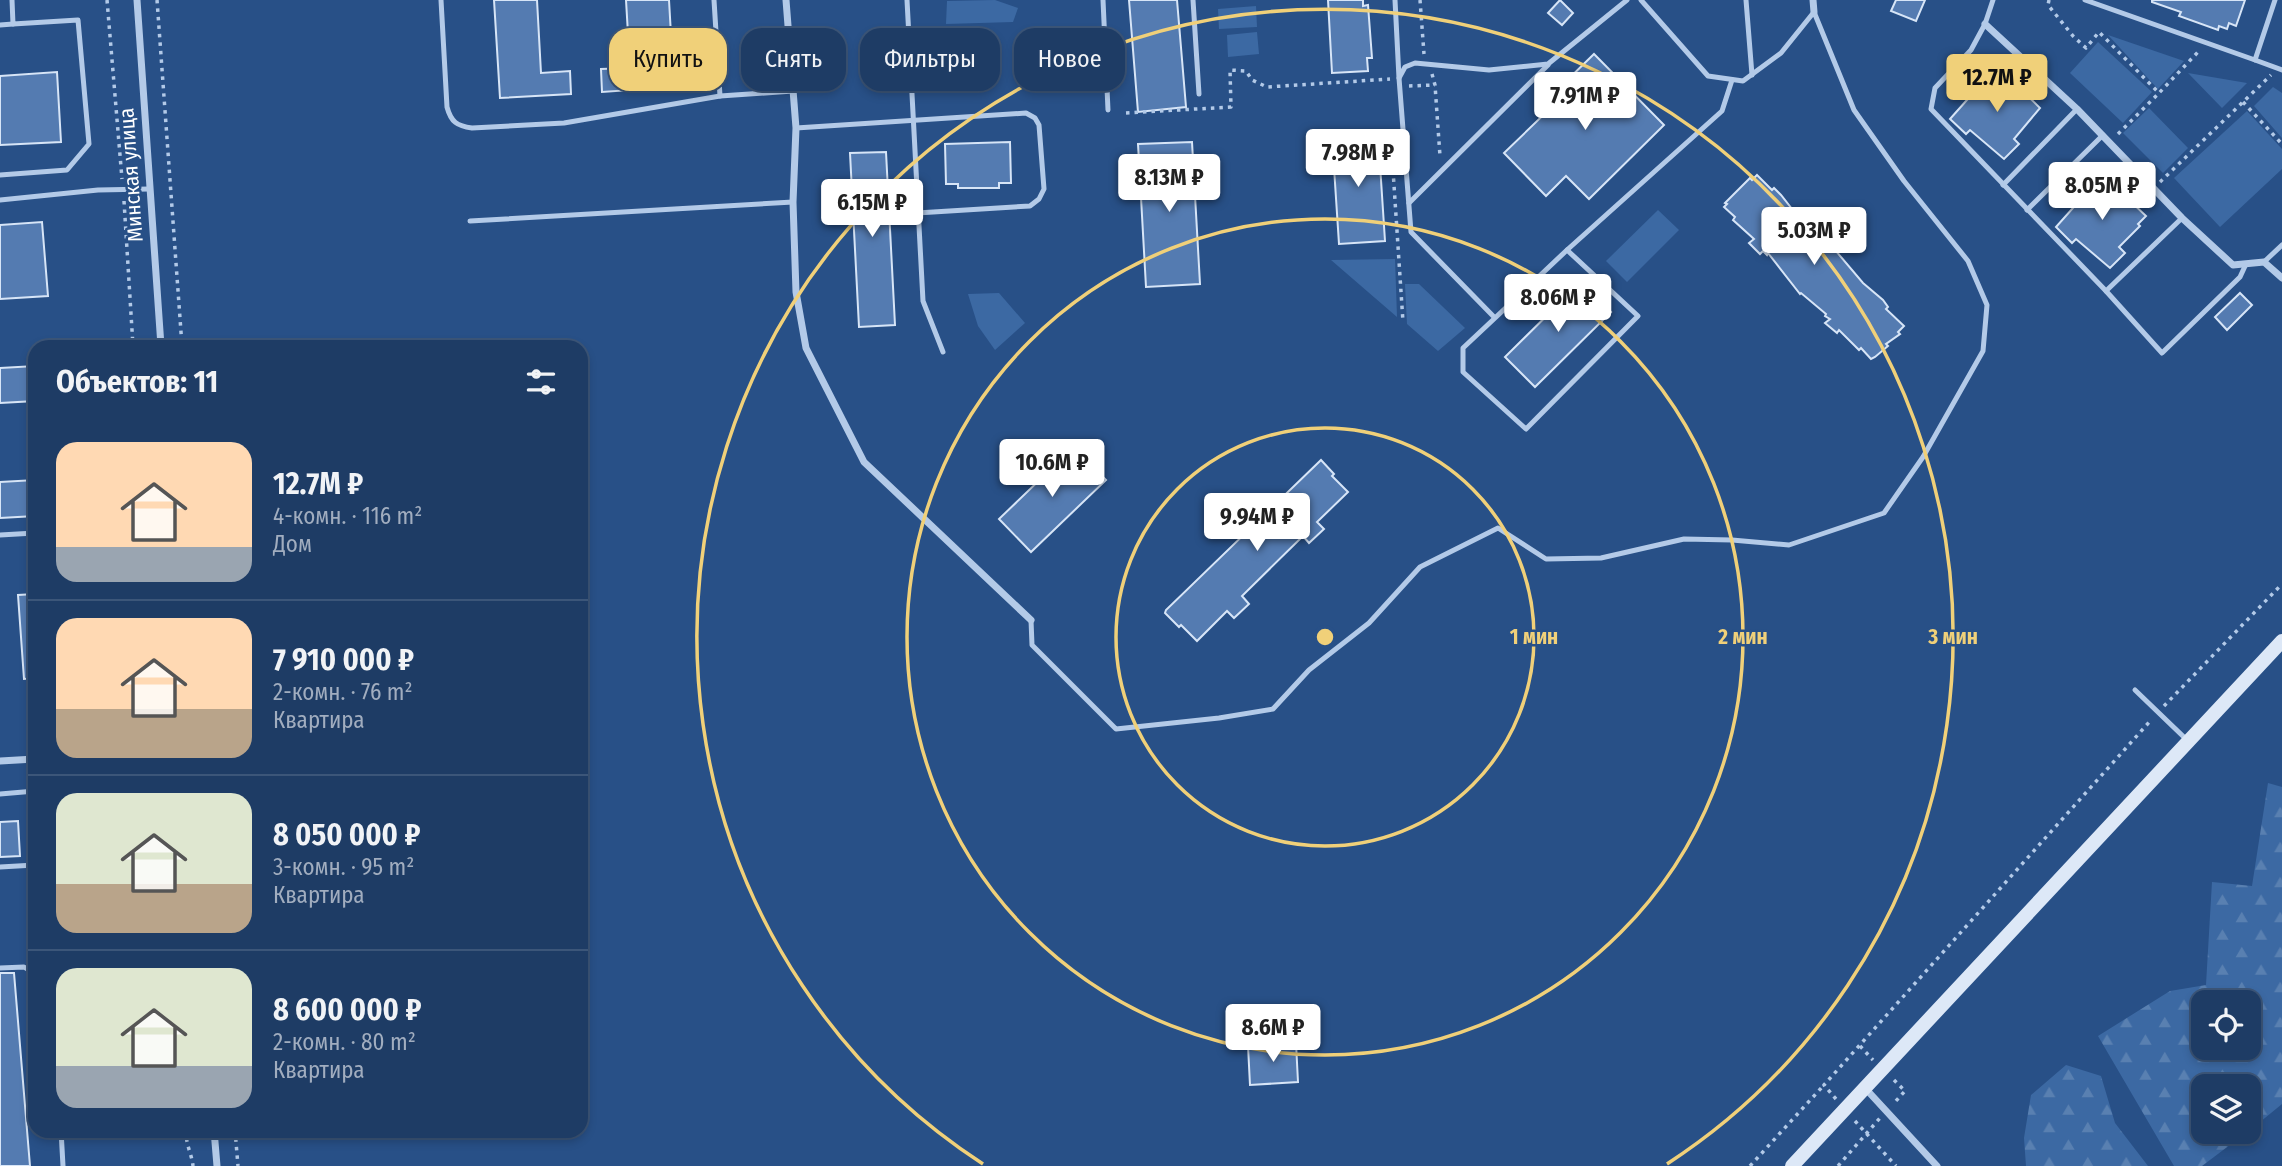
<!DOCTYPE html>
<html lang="ru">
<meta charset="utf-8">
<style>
:root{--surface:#1e3c65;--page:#2b476e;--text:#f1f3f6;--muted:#a1adbf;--line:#3c5679;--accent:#f0d079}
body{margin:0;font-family:"Fira Sans Condensed",sans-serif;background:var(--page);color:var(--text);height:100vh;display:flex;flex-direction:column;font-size:26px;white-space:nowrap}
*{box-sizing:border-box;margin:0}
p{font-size:23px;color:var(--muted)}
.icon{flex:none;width:38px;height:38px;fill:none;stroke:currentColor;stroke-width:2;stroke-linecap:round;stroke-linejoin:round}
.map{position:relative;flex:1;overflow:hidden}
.panel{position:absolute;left:28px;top:340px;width:560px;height:798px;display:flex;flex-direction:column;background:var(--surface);border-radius:21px;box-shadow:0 4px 10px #0003,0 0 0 2px var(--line)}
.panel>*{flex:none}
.banner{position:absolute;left:609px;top:28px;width:665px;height:63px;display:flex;gap:14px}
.buttons{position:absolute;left:2191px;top:990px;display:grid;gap:14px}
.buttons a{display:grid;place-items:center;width:70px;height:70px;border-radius:14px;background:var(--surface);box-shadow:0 4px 10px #0003,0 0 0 2px var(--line);font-size:35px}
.price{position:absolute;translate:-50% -60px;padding:0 16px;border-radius:7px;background:#fff;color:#222;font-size:23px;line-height:46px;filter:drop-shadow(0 2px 4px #0008)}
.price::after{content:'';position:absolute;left:50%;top:42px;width:21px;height:16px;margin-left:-10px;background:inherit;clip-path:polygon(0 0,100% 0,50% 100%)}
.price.active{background:var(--accent);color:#111}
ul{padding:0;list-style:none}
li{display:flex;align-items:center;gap:21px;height:175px;padding:0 28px}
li+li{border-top:2px solid var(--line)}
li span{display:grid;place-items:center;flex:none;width:196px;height:140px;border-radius:21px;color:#555}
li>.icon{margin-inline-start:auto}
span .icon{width:84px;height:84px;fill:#fffc;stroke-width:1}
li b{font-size:30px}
h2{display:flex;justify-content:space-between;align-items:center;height:84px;padding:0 28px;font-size:30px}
.tag{padding:0 24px;border-radius:21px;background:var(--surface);box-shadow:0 4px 10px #0003,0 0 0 2px var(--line);font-size:24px;line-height:63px}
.tag.active{background:var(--accent);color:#111}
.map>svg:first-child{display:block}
.green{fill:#3c69a3}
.forest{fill:url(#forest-firs);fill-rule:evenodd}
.building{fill:#547bb1;stroke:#d7e5f7;stroke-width:2}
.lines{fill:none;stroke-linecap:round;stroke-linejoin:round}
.path{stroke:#b3cae8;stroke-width:3.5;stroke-dasharray:3.5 5;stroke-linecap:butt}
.lane{stroke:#b3cae8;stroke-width:5}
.street{stroke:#b3cae8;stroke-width:7}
.secondary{stroke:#dde8f7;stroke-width:14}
.ring{fill:none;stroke:#f0d079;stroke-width:3.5}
.labels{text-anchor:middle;stroke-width:5;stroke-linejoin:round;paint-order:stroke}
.street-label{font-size:21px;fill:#fff;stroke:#285087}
.centre{fill:#f0d079;stroke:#285087;stroke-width:3.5}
.ring-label{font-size:21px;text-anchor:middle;font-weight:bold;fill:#f0d079;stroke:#285087;stroke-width:5;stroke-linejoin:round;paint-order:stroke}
</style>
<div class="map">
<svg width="2282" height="1166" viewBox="0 0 2282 1166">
<defs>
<pattern id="forest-firs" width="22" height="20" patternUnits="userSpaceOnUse" patternTransform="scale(1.75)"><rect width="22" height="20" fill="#3c69a3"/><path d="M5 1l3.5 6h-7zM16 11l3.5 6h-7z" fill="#5980b1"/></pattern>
</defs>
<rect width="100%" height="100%" fill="#285087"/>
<g class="green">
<polygon points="995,0 1018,8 1013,22 946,24 947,1"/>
<polygon points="1256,6 1257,27 1219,29 1218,9"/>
<polygon points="1257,32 1259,54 1228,57 1227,35"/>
<polygon points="2108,35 2184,61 2158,89"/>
<polygon points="2098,42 2152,92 2123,123 2070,73"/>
<polygon points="2188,73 2247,83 2222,108"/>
<polygon points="2273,87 2282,93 2282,138 2254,106"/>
<polygon points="2149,108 2188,148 2163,173 2123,133"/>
<polygon points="2247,111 2282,149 2282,169 2220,227 2174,178"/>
<polygon points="1658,210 1679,230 1627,282 1606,261"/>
<polygon points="1395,259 1397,317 1331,260"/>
<polygon points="1405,284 1419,284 1465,328 1438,351 1407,324"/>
<polygon points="999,293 1025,323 995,350 978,326 968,294"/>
</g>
<g class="forest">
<path d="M2268,783L2282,787V1104L2249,1131V1087H2203V1132H2247L2202,1166H2174L2098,1036L2170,991L2206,985L2212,882L2252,886ZM2203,1003H2249V1048H2203Z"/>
<polygon points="2066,1065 2101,1076 2115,1123 2148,1166 2026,1166 2024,1138 2031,1095"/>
</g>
<g class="building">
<polygon points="494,0 537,0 541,73 570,71 571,94 500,98"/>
<polygon points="626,0 669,0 674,87 602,92 601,69 630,68"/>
<polygon points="1129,0 1177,0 1186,107 1138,112"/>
<polygon points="1328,0 1363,0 1363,6 1368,5 1372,58 1367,58 1368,71 1332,73"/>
<polygon points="1560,0 1573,13 1562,25 1548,13"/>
<polygon points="1896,0 1925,0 1916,21 1891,11"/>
<polygon points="2152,0 2245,0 2236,26 2229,23 2227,29 2219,26 2218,30 2179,16 2181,12 2152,2"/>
<polygon points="1094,42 1095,57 1067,58 1067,43"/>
<polygon points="1594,54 1664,125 1589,199 1566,176 1546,196 1504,153 1559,100 1553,94"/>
<polygon points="57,72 61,142 0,145 0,76"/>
<polygon points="1991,73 1998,79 2004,73 2040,108 2014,139 2019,144 2004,159 1970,130 1966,134 1950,119"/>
<polygon points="1378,134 1385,241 1339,244 1332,137"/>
<polygon points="1010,142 1011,183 999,183 999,188 958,188 958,184 946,184 945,144"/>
<polygon points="1192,142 1200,284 1146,287 1138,144"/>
<polygon points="886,152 895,325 859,327 850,153"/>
<polygon points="1757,175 1772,190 1774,188 1781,195 1796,214 1798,213 1830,244 1863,283 1883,300 1888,307 1886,309 1904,326 1898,332 1900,334 1886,344 1888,346 1875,357 1871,359 1861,348 1859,350 1839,330 1837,333 1825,323 1830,319 1825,316 1826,314 1801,293 1800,294 1768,253 1767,255 1763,251 1760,254 1749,243 1754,239 1733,220 1735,217 1724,207 1727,204 1725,203 1750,178 1752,180"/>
<polygon points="2097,181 2104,188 2110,182 2146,216 2138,224 2140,226 2119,247 2125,253 2110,268 2076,239 2072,243 2056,227"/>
<polygon points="42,222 48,296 0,299 0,225"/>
<polygon points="1581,282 1611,312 1535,387 1505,357"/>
<polygon points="2240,293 2252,305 2227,330 2215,317"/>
<polygon points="35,366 35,401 0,403 0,368"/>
<polygon points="1074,447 1106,480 1031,552 999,519"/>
<polygon points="1321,460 1334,474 1332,476 1348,492 1317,522 1324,529 1309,543 1303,536 1242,596 1249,604 1234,618 1227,611 1197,641 1181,625 1179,627 1165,613 1166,610"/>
<polygon points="35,480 35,516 0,518 0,482"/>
<polygon points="35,594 35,678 24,679 18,595"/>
<polygon points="18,821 20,856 0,857 0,822"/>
<polygon points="0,973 14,973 30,1166 0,1166"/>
<polygon points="1296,1043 1298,1082 1250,1085 1248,1046"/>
</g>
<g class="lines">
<g class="path">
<polyline points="107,0 122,179"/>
<polyline points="157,0 182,346"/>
<polyline points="1420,0 1424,54"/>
<polyline points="2049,0 2048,5 2073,36 2086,48 2099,32 2159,93 2198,52"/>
<polyline points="1432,74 1435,85 1440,156"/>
<polyline points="1409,86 1435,85"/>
<polyline points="2243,102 2282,144"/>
<polyline points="1126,113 1231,107 1230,70 1246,71 1252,80 1267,87 1390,79"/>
<polyline points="2118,134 2159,93"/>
<polyline points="1393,170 1403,322"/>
<polyline points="2160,182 2271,75"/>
<polyline points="124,201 133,346"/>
<polyline points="2164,706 2282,584"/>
<polyline points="1860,1046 1873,1060"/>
<polyline points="1894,1080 1905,1091 1895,1102"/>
<polyline points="1836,1099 1824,1085 2152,719"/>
<polyline points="1855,1121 1896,1166"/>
<path d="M187,1130C184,1141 192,1154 193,1166"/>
<polyline points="235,1130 238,1166"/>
<polyline points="1750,1166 1824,1085"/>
<polyline points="1838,1166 1880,1118"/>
</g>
<g class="lane">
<path d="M441,0L447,107C451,122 457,126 472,128L564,123L720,96L793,91"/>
<polyline points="714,0 720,96"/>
<polyline points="907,0 923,301 943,352"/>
<polyline points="1103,0 1108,110"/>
<polyline points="1193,0 1199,94"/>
<polyline points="1395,0 1399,78 1405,67 1415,63 1489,70 1548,64 1627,0"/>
<polyline points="1746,0 1752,75"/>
<polyline points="1993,0 1985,24 1971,50 1935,88 1931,109 2106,291 2182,218"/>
<polyline points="2085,0 2255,60 2275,0"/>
<polyline points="0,25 13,24"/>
<polyline points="2255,60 2282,70"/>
<polyline points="1399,78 1411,232 1495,318 1567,250 1638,316 1526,429 1463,372 1463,348 1495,318"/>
<polyline points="796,128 1026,113 1035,118 1039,125 1044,189 1039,199 1030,206 917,213"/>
<polyline points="0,175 67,170 89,144 78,20 13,24 12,0"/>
<polyline points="2003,185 2077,109"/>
<polyline points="0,200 98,190 149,189"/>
<polyline points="1409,203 1548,65"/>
<polyline points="2027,210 2103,135"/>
<polyline points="470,221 793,202"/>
<polyline points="1567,250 1722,111 1732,80"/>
<polyline points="2264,262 2282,245"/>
<polyline points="2106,291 2162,353 2240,277 2246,264"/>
<polyline points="0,535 35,533"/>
<polyline points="1031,620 1032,645 1116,729 1219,718 1273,709 1309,670 1369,623 1420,567 1498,528 1546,559 1601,558 1684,539 1732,540 1789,545 1884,513 1923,457 1983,351 1987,305 1968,261 1904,181 1854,110 1814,12 1781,53 1743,81 1708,76 1641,0"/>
<polyline points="2135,690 2188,741"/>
<polyline points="0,794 35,791"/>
<polyline points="0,867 35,865"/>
<polyline points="0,968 24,967 35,974"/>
<polyline points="61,1130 63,1166"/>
</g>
<g class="street">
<polyline points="137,0 161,346"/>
<polyline points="786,0 796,128 793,202 796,292 806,348 864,462 1031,620"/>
<polyline points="1813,0 1814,12"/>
<polyline points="1985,24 2077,109 2182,218 2233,265 2264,262 2282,278"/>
<polyline points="0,761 35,759"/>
<polyline points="1865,1088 1937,1166"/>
<polyline points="214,1130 217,1166"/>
</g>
<polyline class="secondary" points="1792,1166 2282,641"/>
</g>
<g class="ring">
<circle cx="1325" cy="637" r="209"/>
<circle cx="1325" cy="637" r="418"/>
<path d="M983 1164A628 628 0 1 1 1667 1164"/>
</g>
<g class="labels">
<g class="street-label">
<text transform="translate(131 175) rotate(-94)" y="7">Минская улица</text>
</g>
</g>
<circle cx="1325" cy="637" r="10" class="centre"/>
<g class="ring-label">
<text x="1534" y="644">1 мин</text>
<text x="1743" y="644">2 мин</text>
<text x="1953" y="644">3 мин</text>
</g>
</svg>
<div class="buttons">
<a><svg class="icon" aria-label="locate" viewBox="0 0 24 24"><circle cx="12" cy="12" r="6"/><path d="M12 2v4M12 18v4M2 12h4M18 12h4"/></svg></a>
<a><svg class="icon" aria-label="layers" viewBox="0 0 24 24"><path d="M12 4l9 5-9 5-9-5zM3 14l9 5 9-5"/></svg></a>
</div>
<b class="price active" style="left:1997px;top:114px">12.7M ₽</b>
<b class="price" style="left:1585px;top:132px">7.91M ₽</b>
<b class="price" style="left:1358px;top:189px">7.98M ₽</b>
<b class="price" style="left:1169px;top:214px">8.13M ₽</b>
<b class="price" style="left:2102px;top:222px">8.05M ₽</b>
<b class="price" style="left:872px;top:239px">6.15M ₽</b>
<b class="price" style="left:1814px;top:267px">5.03M ₽</b>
<b class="price" style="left:1558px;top:334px">8.06M ₽</b>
<b class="price" style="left:1052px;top:499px">10.6M ₽</b>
<b class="price" style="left:1257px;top:553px">9.94M ₽</b>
<b class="price" style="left:1273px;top:1064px">8.6M ₽</b>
<div class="banner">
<a class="tag active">Купить</a>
<a class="tag">Снять</a>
<a class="tag">Фильтры</a>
<a class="tag">Новое</a>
</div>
<section class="panel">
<h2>Объектов: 11<svg class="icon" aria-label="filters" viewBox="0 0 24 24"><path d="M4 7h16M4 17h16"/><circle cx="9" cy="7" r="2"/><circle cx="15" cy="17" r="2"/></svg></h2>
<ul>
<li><span style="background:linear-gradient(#ffd9b3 75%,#9aa5b1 0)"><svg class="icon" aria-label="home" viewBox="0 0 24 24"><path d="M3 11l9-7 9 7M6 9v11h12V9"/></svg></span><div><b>12.7M ₽</b><p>4-комн. · 116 m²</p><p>Дом</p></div></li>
<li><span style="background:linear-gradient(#ffd9b3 65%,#b9a48a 0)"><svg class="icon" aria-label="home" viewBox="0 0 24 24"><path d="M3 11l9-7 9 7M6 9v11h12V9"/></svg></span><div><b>7 910 000 ₽</b><p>2-комн. · 76 m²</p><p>Квартира</p></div></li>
<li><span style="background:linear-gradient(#dfe7d0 65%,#b9a48a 0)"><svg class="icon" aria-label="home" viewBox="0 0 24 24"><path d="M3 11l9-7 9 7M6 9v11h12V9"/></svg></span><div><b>8 050 000 ₽</b><p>3-комн. · 95 m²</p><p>Квартира</p></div></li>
<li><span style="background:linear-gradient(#dfe7d0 70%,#9aa5b1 0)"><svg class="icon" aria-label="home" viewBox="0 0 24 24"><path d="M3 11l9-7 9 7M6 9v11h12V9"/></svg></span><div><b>8 600 000 ₽</b><p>2-комн. · 80 m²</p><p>Квартира</p></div></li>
</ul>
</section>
</div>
